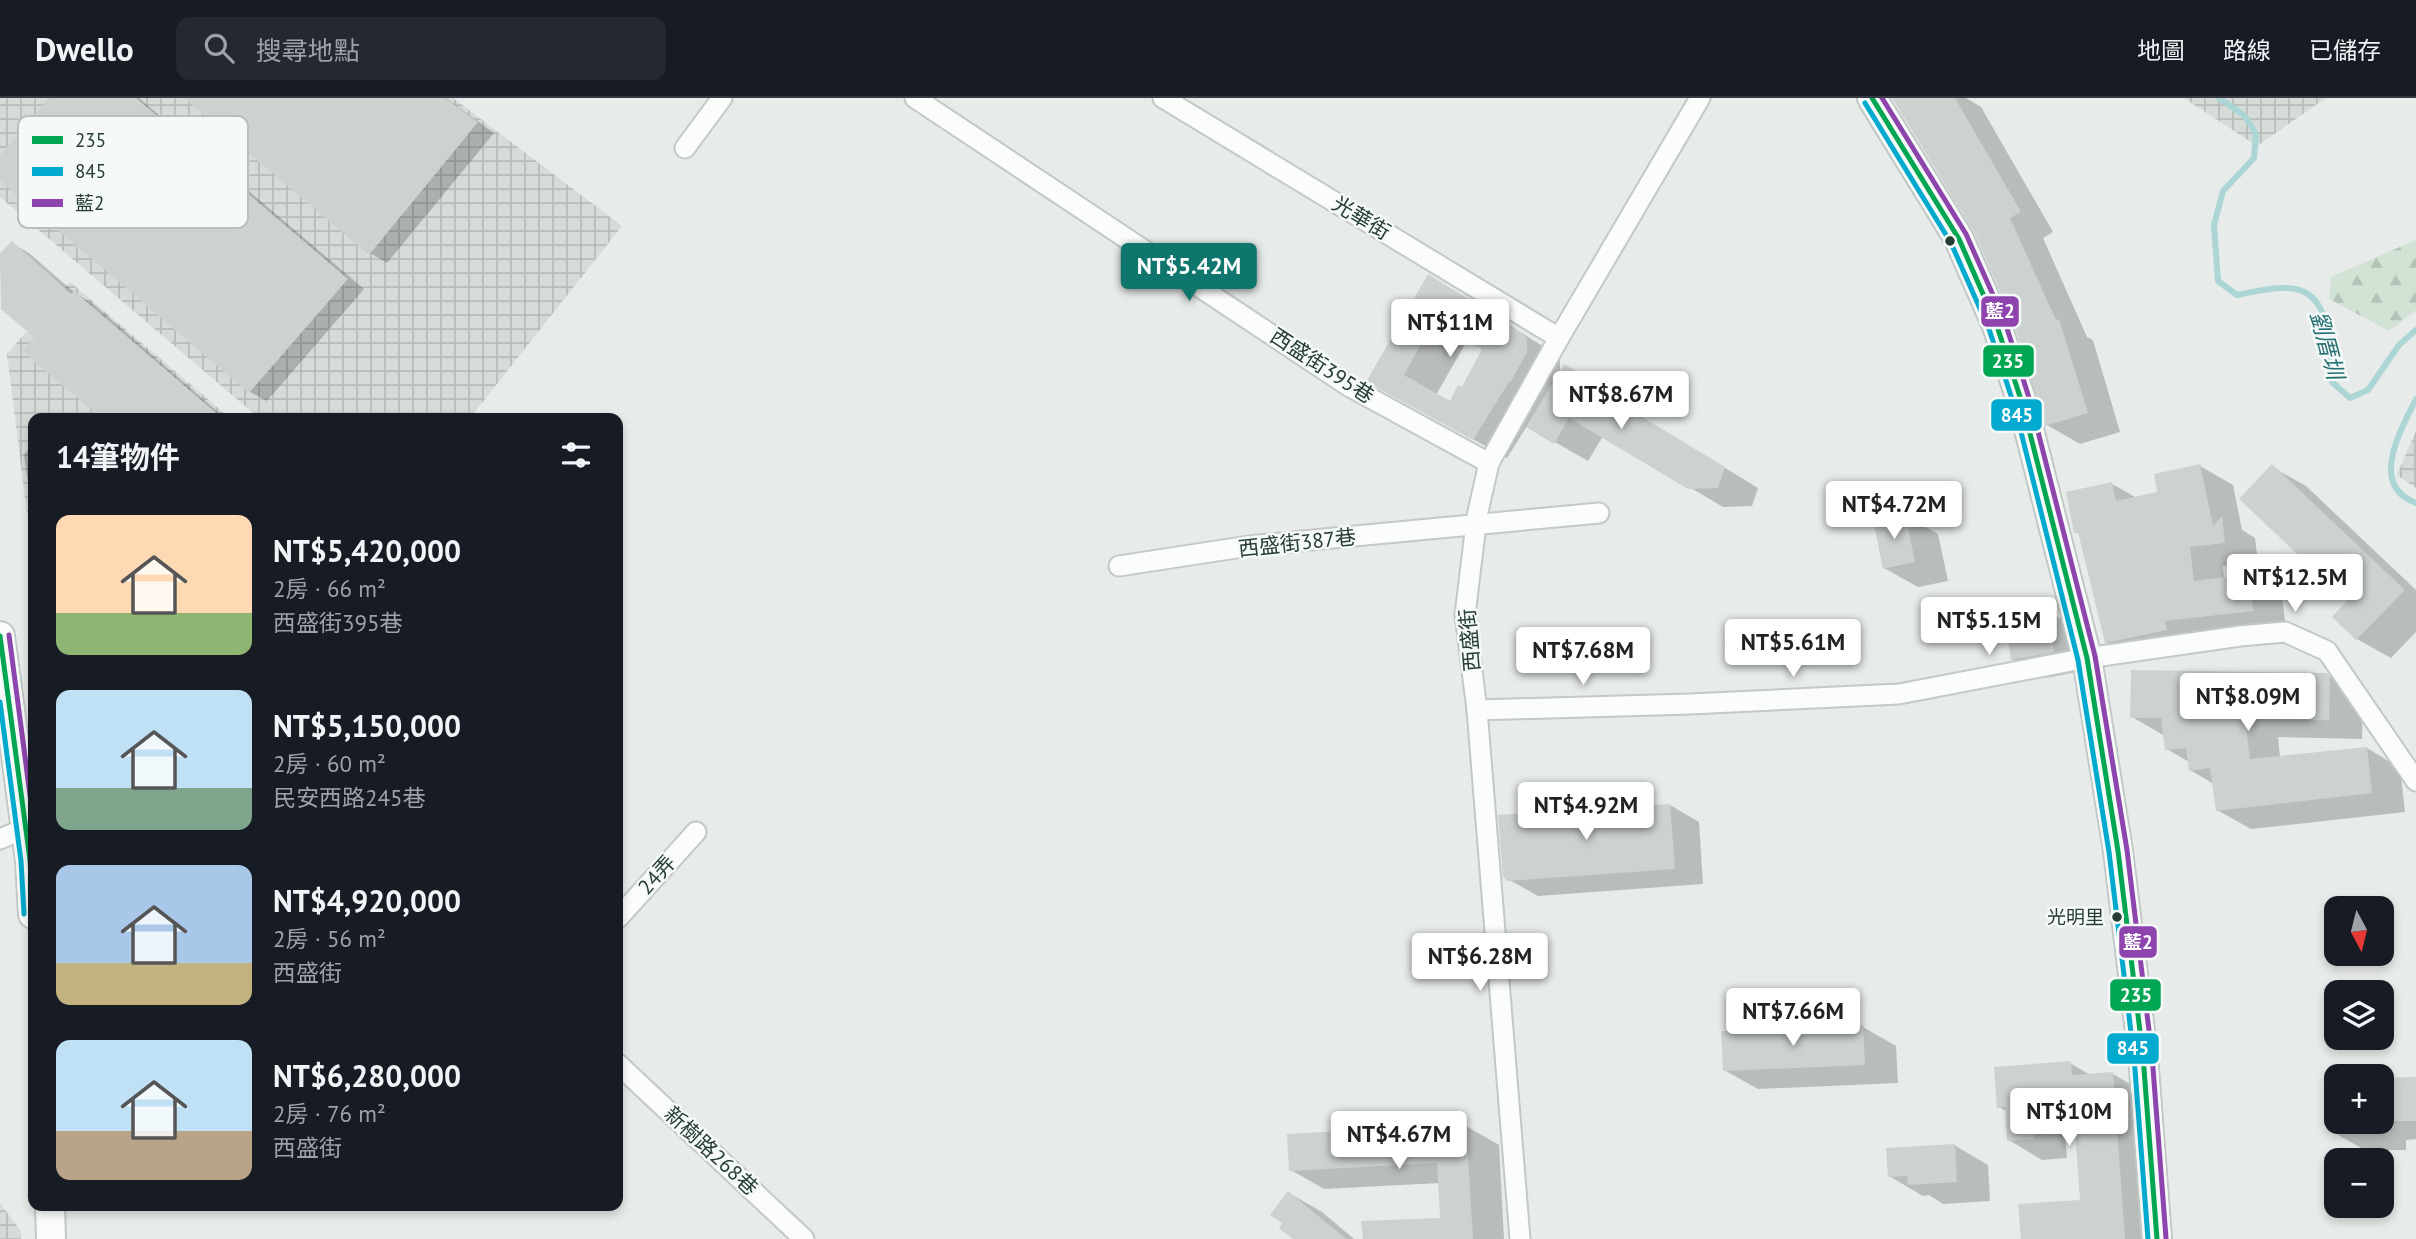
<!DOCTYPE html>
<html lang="zh-TW">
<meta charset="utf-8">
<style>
:root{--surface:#171b24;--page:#242831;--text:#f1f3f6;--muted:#9ea1a6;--line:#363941;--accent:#0f766e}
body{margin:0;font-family:"PT Sans","Noto Sans TC",sans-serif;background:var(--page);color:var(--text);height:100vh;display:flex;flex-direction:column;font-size:26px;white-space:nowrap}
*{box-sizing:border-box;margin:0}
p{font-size:23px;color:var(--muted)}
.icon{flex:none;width:38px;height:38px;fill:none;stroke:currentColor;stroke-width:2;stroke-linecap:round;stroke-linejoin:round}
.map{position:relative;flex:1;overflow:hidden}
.side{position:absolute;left:28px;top:315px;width:595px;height:798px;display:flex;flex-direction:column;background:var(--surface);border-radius:14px;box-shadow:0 4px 10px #0003}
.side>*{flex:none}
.needle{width:46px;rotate:173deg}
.fabs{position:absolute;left:2324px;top:798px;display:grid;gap:14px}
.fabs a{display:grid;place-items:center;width:70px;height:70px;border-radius:14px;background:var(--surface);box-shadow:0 4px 10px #0003;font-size:35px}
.price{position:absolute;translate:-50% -60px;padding:0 16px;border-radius:7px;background:#fff;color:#222;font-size:23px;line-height:46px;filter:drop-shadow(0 2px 4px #0008)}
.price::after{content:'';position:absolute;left:50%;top:42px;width:21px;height:16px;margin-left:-10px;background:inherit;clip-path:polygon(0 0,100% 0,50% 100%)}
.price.selected{background:var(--accent);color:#fff}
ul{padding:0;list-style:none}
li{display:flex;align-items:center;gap:21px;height:175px;padding:0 28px}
li span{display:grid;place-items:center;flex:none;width:196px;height:140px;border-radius:14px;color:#555}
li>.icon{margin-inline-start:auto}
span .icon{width:84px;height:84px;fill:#fffc;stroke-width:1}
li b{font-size:30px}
h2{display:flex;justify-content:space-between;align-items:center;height:84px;padding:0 28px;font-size:30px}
header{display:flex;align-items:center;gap:42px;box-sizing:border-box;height:98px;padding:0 35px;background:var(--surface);border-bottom:2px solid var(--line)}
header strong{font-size:33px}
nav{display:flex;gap:38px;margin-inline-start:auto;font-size:24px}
.search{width:490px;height:63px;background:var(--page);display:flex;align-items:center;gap:18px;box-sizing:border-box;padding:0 24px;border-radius:14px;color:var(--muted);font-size:26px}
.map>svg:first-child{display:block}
.industrial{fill:url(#industrial-grid)}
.forest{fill:url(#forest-firs)}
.shadow{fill:#0003;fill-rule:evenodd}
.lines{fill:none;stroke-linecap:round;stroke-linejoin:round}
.stream{stroke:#acd5d5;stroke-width:6}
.building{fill:#cdd2d0;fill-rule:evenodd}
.street-casing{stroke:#c4c8c6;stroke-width:23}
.secondary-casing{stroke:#c2c8c6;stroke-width:32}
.street{stroke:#fbfcfc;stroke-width:19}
.secondary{stroke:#fbfcfc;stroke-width:28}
.bus-1-casing{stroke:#f5f9f7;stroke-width:10}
.bus-2-casing{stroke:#f5f9f7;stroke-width:10}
.bus-3-casing{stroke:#f5f9f7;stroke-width:10}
.bus-1{stroke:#00a651;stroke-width:5}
.bus-2{stroke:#00a9ce;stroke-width:5}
.bus-3{stroke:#8e44ad;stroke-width:5}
.bus-dot{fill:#263d33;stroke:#f5f9f7;stroke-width:2.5}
.labels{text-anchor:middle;stroke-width:5;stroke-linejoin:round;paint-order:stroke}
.bus-label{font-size:19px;fill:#263d33;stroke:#f5f9f7;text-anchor:end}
.street-label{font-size:21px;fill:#263d33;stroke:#f5f9f7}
.water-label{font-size:23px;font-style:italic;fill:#257073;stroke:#f5f9f7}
.key{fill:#f5f9f7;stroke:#b7c1bc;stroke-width:2}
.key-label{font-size:19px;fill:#263d33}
.line-badge{stroke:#f5f9f7;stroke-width:2.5}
.badge-label{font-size:19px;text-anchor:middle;font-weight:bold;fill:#fff}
</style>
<header>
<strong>Dwello</strong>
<div class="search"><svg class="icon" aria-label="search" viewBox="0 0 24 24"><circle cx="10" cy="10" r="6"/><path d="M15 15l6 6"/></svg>搜尋地點</div>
<nav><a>地圖</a><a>路線</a><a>已儲存</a></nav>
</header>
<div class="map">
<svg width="2416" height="1141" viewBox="0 0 2416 1141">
<defs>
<pattern id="industrial-grid" width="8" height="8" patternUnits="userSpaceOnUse" patternTransform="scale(1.75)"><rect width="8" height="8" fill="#d5dcd8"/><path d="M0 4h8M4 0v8" fill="none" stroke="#b7beba"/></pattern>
<pattern id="forest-firs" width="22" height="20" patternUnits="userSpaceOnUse" patternTransform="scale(1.75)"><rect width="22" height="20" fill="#d2e2d5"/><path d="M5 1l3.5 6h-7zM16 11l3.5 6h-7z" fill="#b4c3b7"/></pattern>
</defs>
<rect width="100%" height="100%" fill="#e7ebe9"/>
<g class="industrial">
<polygon points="0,0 453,0 622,128 470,320 259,320 0,99"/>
<polygon points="2184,0 2326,0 2257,48"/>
<polygon points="70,184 230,320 33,320 33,420 27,415 7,256"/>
<polygon points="2416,333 2416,390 2397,377"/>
<polygon points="0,1105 20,1132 21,1141 0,1141"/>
</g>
<polygon class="forest" points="2416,142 2416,212 2389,233 2329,201 2331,179"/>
<g class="shadow">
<polygon points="51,0 139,0 364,191 267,303 250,294 0,80 0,60"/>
<polygon points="187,0 446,0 494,35 387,165 370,155"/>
<polygon points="1894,0 1966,0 1981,9 2053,134 2043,140 2087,239 2093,242 2120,334 2080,346 2047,327 2014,222 1976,133"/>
<polygon points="12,145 29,155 75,195 92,205 225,320 104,320 25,252 36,239 3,210 0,158"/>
<path d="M1462,198L1549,252L1560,261V275L1564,268L1624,303L1622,307L1758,390L1752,408L1723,409L1603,338L1588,363L1527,328L1507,360L1368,283ZM1468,241L1484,251L1462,292L1451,305L1436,297Z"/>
<polygon points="33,345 33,403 30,400 24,357"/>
<polygon points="2200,368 2233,387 2242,432 2255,440 2258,464 2223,468 2224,481 2248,478 2282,498 2286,531 2140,563 2106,544 2080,436 2076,434 2112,386 2137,400 2160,396"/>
<polygon points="2272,369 2306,388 2416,492 2416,534 2391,560 2357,541 2334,519 2349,503"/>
<polygon points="1905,417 1938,436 1948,483 1918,489 1884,470"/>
<polygon points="2047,513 2081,532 2087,572 2046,580 2012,561"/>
<polygon points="2326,576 2363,599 2362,641 2278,639 2280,659 2367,650 2400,670 2405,714 2251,731 2217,712 2214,686 2190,672 2189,664 2167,651 2165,638 2132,619"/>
<polygon points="1670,707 1699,724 1703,786 1538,798 1508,781"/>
<polygon points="1863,929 1896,948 1898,985 1758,991 1724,972"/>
<polygon points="2070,965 2092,978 2113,976 2147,996 2157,1141 2022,1141 2082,1103 2077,1025 2064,1026 2067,1060 2042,1062 2009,1042 2007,1014 1999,1009"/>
<polygon points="2365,971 2377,978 2336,978 2336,1024 2382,1024 2382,981 2416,981 2416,1041 2406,1042 2406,1052 2365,1052 2331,1033 2330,972"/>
<polygon points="1466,1028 1499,1047 1504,1141 1364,1141 1442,1122 1440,1085 1324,1091 1291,1072"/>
<polygon points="1954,1047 1988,1067 1990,1103 1943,1106 1929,1097 1923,1098 1889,1078"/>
<polygon points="1289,1095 1322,1114 1354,1141 1296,1141"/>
</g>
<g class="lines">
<g class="stream">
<path d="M2219,0L2245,18L2256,36L2254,60L2223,93L2214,127L2218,183L2237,197C2253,194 2270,189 2286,190C2334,190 2328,251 2332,284L2350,300L2368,292L2399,247L2416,232"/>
<path d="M2416,301C2401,332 2368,387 2416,405"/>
</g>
</g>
<g class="building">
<polygon points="49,0 136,0 348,181 249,295 0,83 0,57"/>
<polygon points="184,0 445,0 478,24 369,157"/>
<polygon points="1892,0 1955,0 2021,114 2010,120 2056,222 2059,221 2088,315 2045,328 2013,223 1974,134"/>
<polygon points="12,143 71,196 74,193 222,320 101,320 22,253 34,239 1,211 0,155"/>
<path d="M1428,176L1515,230L1527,240V254L1510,285L1509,284L1473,342L1366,284ZM1433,224L1482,251L1462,289L1458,287L1450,303L1404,277Z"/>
<polygon points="1564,266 1592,282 1589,287 1725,369 1718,390 1688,391 1569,320 1554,346 1526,329"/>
<polygon points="2200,366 2213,428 2222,418 2225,445 2190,449 2194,483 2249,476 2253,513 2165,523 2167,532 2105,545 2078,434 2074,435 2066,394 2112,384 2116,403 2157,394 2154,376"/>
<polygon points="2272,366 2405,492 2356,542 2332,519 2347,503 2239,401"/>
<polygon points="1905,415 1915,464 1883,471 1873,422"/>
<polygon points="2047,511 2054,554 2011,562 2004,518"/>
<polygon points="2131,572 2327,575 2330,579 2329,622 2245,621 2250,661 2367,649 2372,695 2216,713 2210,670 2189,673 2186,650 2165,652 2161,620 2130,620"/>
<polygon points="1670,706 1675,771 1507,783 1503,779 1498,717"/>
<polygon points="1863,927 1865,967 1723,973 1721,933"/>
<polygon points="2071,963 2072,977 2113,974 2125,1141 2021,1141 2018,1106 2080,1102 2073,1004 2031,1008 2034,1041 2007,1043 2005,1009 1997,1010 1994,969"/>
<polygon points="2416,979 2416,1023 2382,1023 2382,980"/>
<polygon points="1466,1026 1473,1141 1363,1141 1361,1123 1440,1120 1437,1065 1289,1073 1287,1036"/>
<polygon points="1955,1046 1957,1084 1908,1087 1907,1078 1888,1079 1886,1050"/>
<polygon points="1288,1093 1346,1141 1293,1141 1279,1130 1282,1125 1270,1117"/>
</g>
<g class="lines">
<g class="street-casing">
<g id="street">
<polyline points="915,0 1350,289 1489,365"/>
<polyline points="1163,0 1559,240"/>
<polyline points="685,50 722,0"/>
<polyline points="1119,468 1249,448 1599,415"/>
<polyline points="1477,612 1690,606 1899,596 2087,560 2240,538 2285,534 2327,553 2416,683"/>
<polyline points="0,741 33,727"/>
<polyline points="618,820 696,734"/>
<polyline points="618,966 804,1141"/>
<polyline points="1520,1141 1477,612 1465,517 1477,418 1489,365 1559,240 1700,0"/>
</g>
</g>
<g class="secondary-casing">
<g id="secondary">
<polyline points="1872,0 1959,141 1997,228 2023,308 2087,560 2118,753 2143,958 2157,1141"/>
<polyline points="0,538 30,762 33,816"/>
<polyline points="50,1108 51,1141"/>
</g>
</g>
<use href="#street" class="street"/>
<use href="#secondary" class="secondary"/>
<g class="bus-1-casing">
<g id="bus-1">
<polyline points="1872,0 1959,141 1997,228 2023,308 2087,560 2118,753 2143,958 2157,1141"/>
<polyline points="0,538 30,762 33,816"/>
</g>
</g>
<g class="bus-2-casing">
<g id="bus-2">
<polyline points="1865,5 1951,145 1989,231 2015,310 2078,562 2109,754 2134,959 2148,1141"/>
<polyline points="0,604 21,763 24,816"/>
</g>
</g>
<g class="bus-3-casing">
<g id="bus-3">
<polyline points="1882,0 1966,136 2005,224 2031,306 2095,558 2127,752 2152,957 2166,1140"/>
<polyline points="9,537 33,720"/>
</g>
</g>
<use href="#bus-1" class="bus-1"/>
<use href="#bus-2" class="bus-2"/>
<use href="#bus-3" class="bus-3"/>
</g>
<g class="bus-dot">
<circle cx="1950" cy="143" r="6"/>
<circle cx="2117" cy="819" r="6"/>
</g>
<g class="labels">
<g class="bus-label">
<text x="2104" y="826">光明里</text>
</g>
<g class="street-label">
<text transform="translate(1361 120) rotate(31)" y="7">光華街</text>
<text transform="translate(1322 268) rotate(33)" y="7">西盛街395巷</text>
<text transform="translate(1297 445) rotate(-6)" y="7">西盛街387巷</text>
<text transform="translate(1470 542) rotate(-95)" y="7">西盛街</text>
<text transform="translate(657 777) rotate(-48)" y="7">24弄</text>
<text transform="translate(711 1053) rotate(43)" y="7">新樹路268巷</text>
</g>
<g class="water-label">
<text transform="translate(2327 247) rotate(75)" y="8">劉厝圳</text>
</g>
</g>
<rect x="18" y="18" width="230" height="112" rx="10" class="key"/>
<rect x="32" y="38" width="31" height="8" fill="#00a651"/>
<rect x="32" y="69" width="31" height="9" fill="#00a9ce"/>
<rect x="32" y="101" width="31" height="8" fill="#8e44ad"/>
<g class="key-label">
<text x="75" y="49">235</text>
<text x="75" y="80">845</text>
<text x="75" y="112">藍2</text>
</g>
<g class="line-badge">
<rect x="1980" y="197" width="40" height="33" rx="7" fill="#8e44ad"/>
<rect x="1982" y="246" width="53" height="34" rx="7" fill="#00a651"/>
<rect x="1990" y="300" width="53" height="34" rx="7" fill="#00a9ce"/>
<rect x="2118" y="827" width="40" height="34" rx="7" fill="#8e44ad"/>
<rect x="2109" y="880" width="53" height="34" rx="7" fill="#00a651"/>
<rect x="2106" y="934" width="54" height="33" rx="7" fill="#00a9ce"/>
</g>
<g class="badge-label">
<text x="2000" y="220">藍2</text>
<text x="2008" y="270">235</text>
<text x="2017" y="324">845</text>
<text x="2138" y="851">藍2</text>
<text x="2136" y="904">235</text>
<text x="2133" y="957">845</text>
</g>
</svg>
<div class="fabs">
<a><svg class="needle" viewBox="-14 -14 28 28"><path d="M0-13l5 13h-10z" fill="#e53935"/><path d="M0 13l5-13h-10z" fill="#9ea1a6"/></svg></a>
<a><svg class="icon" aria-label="layers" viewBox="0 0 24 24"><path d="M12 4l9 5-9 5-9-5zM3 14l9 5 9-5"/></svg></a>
<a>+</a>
<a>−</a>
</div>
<b class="price selected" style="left:1189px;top:205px">NT$5.42M</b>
<b class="price" style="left:1450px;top:261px">NT$11M</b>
<b class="price" style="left:1621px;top:333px">NT$8.67M</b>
<b class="price" style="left:1894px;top:443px">NT$4.72M</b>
<b class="price" style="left:2295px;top:516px">NT$12.5M</b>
<b class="price" style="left:1989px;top:559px">NT$5.15M</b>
<b class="price" style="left:1793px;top:581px">NT$5.61M</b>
<b class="price" style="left:1583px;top:589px">NT$7.68M</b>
<b class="price" style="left:2248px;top:635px">NT$8.09M</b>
<b class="price" style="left:1586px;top:744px">NT$4.92M</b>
<b class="price" style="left:1480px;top:895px">NT$6.28M</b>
<b class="price" style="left:1793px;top:950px">NT$7.66M</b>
<b class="price" style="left:2069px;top:1050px">NT$10M</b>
<b class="price" style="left:1399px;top:1073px">NT$4.67M</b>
<section class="side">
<h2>14筆物件<svg class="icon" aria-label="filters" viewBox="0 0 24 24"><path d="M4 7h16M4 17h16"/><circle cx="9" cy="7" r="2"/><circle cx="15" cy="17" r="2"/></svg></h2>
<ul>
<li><span style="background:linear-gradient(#ffd9b3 70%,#8fb573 0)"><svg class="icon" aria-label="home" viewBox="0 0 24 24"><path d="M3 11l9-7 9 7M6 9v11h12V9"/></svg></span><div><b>NT$5,420,000</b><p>2房 · 66 m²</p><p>西盛街395巷</p></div></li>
<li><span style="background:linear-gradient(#bfe0f5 70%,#7fa58c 0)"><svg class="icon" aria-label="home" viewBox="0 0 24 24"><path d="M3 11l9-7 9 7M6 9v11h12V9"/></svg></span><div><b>NT$5,150,000</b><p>2房 · 60 m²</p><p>民安西路245巷</p></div></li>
<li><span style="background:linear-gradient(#a9c7e8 70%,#c2b280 0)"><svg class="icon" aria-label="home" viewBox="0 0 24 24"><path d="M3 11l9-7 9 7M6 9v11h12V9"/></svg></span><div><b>NT$4,920,000</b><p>2房 · 56 m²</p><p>西盛街</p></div></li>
<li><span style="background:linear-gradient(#bfe0f5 65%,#b9a48a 0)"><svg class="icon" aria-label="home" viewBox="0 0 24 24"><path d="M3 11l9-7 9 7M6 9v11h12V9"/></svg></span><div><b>NT$6,280,000</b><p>2房 · 76 m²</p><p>西盛街</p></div></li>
</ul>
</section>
</div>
